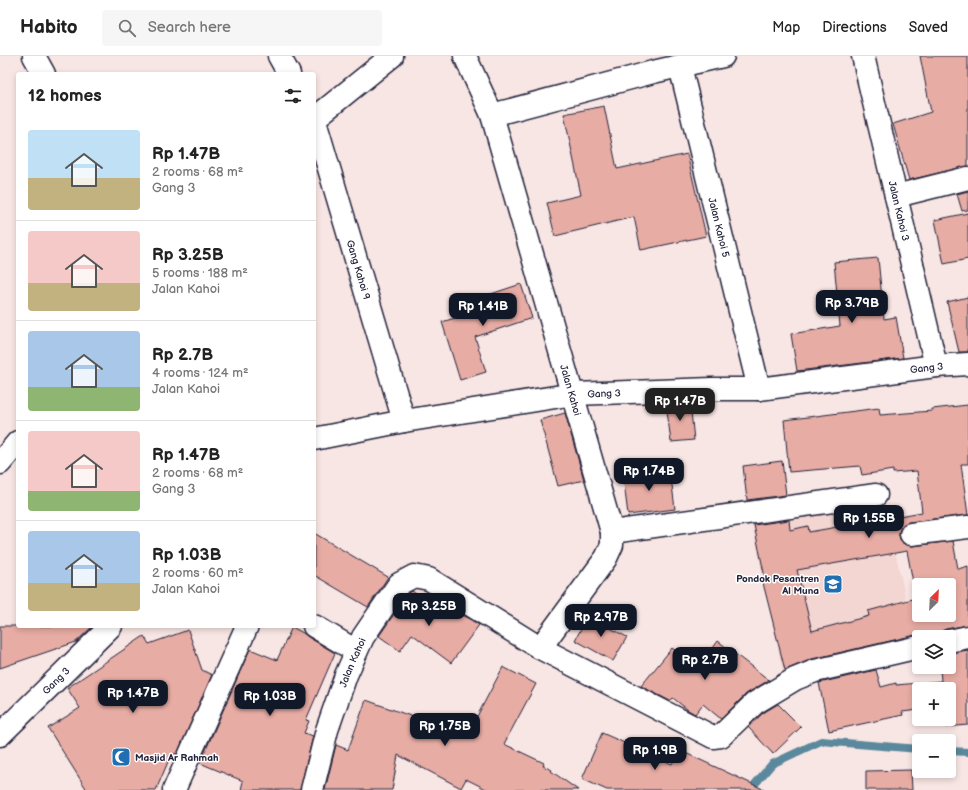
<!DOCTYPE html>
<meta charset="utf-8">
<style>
:root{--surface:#fff;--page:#f6f6f6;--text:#222;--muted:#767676;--line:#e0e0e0;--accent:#111827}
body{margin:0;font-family:"Balsamiq Sans",sans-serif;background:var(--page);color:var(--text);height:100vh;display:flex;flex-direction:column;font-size:15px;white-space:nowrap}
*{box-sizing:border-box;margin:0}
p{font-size:13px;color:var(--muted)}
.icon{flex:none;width:22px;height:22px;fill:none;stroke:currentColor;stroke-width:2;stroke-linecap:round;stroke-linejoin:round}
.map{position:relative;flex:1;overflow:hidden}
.panel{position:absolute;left:16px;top:16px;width:300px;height:556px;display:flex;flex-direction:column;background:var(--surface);border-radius:4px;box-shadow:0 2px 6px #0003}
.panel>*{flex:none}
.needle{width:26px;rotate:24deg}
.controls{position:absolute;left:912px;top:522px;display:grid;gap:8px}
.controls a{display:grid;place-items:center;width:44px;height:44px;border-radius:4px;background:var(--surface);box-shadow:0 2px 6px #0003;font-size:20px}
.price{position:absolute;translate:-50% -34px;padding:0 9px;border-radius:8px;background:var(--accent);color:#fff;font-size:13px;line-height:26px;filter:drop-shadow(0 1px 2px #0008)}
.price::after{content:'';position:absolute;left:50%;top:24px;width:12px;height:9px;margin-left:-6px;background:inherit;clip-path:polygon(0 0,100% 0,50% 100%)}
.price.active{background:#222;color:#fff}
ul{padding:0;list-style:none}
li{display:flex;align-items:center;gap:12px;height:100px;padding:0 12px}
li+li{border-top:1px solid var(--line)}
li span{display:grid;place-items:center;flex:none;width:112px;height:80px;border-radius:4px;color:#555}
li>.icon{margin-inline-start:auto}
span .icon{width:48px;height:48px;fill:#fffc;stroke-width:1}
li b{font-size:17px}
h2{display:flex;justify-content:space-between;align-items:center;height:48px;padding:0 12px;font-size:17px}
header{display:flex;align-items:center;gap:24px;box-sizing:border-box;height:56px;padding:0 20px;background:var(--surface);border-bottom:1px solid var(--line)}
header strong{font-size:19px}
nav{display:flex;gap:22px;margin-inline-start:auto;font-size:14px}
.search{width:280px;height:36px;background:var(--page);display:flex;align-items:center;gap:10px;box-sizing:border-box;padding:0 14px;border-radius:4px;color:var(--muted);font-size:15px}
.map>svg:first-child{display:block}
.built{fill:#f3d5d1}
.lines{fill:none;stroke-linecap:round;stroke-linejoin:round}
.stream{stroke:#5a889d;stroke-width:8}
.building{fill:#e7aca4;stroke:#22223b;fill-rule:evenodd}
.minor-casing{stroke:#22223b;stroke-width:25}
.minor{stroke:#fff;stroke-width:22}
.labels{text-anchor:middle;stroke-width:3;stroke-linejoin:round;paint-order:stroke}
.street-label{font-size:10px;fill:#22223b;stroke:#fff}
.poi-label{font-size:10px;font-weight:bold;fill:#22223b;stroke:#fff;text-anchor:end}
</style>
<header>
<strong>Habito</strong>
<div class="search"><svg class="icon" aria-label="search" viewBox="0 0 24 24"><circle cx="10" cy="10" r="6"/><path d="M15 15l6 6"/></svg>Search here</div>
<nav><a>Map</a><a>Directions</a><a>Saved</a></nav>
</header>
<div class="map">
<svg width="968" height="734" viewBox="0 0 968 734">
<rect width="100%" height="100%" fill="#f8e6e4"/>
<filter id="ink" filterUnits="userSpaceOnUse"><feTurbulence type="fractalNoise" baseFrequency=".025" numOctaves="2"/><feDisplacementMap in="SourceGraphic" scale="8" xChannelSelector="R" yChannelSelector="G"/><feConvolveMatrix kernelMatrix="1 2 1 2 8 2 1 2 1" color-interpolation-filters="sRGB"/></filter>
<g filter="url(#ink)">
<polygon class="built" points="884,446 916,588 784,622 752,468"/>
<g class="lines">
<g class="stream">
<polyline points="949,695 968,696"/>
<polyline points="750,734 772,708 821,685 919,693"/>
</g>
</g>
<g class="building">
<polygon points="920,0 968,0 968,110 909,124 893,68 931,56"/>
<polygon points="604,50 617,113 687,98 706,180 641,194 634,161 555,180 547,147 581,139 564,58"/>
<polygon points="968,135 968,154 962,155 957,138"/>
<polygon points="968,157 968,203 944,208 935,164"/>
<polygon points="878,202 884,263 896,261 903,302 797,315 791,278 840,270 834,206"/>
<polygon points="521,228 532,262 475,281 486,316 460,324 442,266 471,257 467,246"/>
<polygon points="968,241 968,296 959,296 947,246"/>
<polygon points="690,346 694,384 671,386 666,347"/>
<path d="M968,349V408H961L968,459L909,466L904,468L900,473L899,479L901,486L906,489L912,490L953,485L958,513L968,510V569L946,573L940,576L937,581H926L922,579H916L812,603L785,614L762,523L765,522L754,469L789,464L790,474L808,470L809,476L922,456L917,415L893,417V414L862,419L860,410L789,416L784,364L879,352L880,359L932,355V353ZM907,495L916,542L868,555L869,560L812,575L797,514ZM919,529H949V559H919Z"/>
<polygon points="565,357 584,424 558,430 540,364"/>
<polygon points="782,405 786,439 747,444 743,410"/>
<polygon points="670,413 675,453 628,459 623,419"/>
<polygon points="314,477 388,521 368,551 314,519"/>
<polygon points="412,535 437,553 442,546 479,569 451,607 412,578 400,595 379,580 408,538"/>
<polygon points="588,560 627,581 613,605 575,584"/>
<polygon points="0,570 93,570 76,586 0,612"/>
<polygon points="292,571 303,577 308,581 335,597 306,664 309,665 304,677 313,680 300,734 241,734 243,725 200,707 250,593 277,604"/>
<polygon points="188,574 202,614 212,619 177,698 175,697 173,700 171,699 156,734 87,734 48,672 80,652 67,632 144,580 149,588"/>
<polygon points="718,585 769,624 746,638 721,663 703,648 695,658 688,654 673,642 670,645 641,630 672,592 698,613"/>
<polygon points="968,594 968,669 946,671 945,663 949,663 949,633 919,633 919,654 902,656 903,659 829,675 819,627 876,614 881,631 896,627 896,629 941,625 940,611 949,611 949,597"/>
<polygon points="503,611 536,628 504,688 544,707 543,710 552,714 551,715 578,734 488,734 466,723 461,732 398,699 392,734 325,734 336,689 348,694 366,644 419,663 421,658 455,671 460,661 473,668"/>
<polygon points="778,648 801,671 773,698 748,671 763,657"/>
<polygon points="602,677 672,708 679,694 765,734 607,734 582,723"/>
<polygon points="911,714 912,734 866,734 866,715"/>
</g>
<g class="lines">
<g class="minor-casing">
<g id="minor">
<polyline points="34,0 44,18"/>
<polyline points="279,0 289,18"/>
<path id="s1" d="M465,0L492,59L612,476V489L606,502L540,592"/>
<path id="s2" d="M863,0L936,310"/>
<path id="s3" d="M680,10L759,333"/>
<polyline points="492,59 653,16 723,0"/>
<path id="s4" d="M314,62L404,365"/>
<polyline points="314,63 392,0"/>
<polyline points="896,140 968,122"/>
<path id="s5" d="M314,383L404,365L574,338L712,333H759L936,310L968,308"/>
<polyline points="0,407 18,386"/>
<polyline points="612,476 876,439"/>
<polyline points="911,478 968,471"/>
<polyline points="314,570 356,595"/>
<polyline points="949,585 968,581"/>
<path id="s6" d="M0,679L111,570"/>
<polyline points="174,734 247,570"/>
<path id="s7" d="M312,734L327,674L346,619L363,581L399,528L414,520L429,523L540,592L713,681L721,680L755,647L795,623L815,615L919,591"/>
</g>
</g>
<use href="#minor" class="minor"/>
</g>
</g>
<defs>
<g id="school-square" transform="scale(1)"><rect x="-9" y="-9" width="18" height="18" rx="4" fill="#1f6fb2" stroke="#fff"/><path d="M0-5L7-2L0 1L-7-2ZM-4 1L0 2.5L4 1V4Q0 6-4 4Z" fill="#fff"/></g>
<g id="mosque-square" transform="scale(1)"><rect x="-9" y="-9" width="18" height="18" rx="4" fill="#1f6fb2" stroke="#fff"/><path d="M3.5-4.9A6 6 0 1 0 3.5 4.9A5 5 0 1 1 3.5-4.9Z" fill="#fff"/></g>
</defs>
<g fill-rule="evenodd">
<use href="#school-square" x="833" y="528"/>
<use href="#mosque-square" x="121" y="701"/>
</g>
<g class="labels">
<g class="street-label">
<text dy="4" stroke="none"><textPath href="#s2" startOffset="159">Jalan Kahoi 3</textPath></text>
<text dy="4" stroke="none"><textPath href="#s3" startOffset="166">Jalan Kahoi 5</textPath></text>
<text dy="4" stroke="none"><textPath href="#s4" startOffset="158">Gang Kahoi 9</textPath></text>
<text dy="4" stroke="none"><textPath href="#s5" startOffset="618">Gang 3</textPath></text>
<text dy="4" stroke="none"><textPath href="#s1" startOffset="351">Jalan Kahoi</textPath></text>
<text dy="4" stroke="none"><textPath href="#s5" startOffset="294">Gang 3</textPath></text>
<text dy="4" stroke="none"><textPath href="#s7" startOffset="134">Jalan Kahoi</textPath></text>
<text dy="4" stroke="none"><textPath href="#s6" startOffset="78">Gang 3</textPath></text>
</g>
<g class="poi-label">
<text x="819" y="526">Pondok Pesantren<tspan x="819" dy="12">Al Muna</tspan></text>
<text x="135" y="705" text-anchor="start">Masjid Ar Rahmah</text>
</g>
</g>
</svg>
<div class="controls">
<a><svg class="needle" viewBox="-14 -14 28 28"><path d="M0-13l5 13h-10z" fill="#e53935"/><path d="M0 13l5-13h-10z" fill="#767676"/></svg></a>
<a><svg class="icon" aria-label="layers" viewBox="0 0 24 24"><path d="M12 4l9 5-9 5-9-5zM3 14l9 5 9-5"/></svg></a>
<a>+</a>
<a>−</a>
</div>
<b class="price" style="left:852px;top:268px">Rp 3.79B</b>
<b class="price" style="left:483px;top:271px">Rp 1.41B</b>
<b class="price active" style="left:680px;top:366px">Rp 1.47B</b>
<b class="price" style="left:649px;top:436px">Rp 1.74B</b>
<b class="price" style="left:869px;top:483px">Rp 1.55B</b>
<b class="price" style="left:429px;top:571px">Rp 3.25B</b>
<b class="price" style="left:601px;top:582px">Rp 2.97B</b>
<b class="price" style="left:705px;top:625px">Rp 2.7B</b>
<b class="price" style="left:133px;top:658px">Rp 1.47B</b>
<b class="price" style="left:270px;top:661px">Rp 1.03B</b>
<b class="price" style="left:445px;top:691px">Rp 1.75B</b>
<b class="price" style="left:655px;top:715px">Rp 1.9B</b>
<section class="panel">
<h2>12 homes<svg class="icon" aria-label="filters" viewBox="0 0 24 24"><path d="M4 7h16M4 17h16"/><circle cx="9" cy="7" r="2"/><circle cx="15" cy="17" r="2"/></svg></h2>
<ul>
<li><span style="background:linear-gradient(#bfe0f5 60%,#c2b280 0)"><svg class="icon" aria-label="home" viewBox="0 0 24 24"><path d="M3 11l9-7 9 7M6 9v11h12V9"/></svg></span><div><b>Rp 1.47B</b><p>2 rooms · 68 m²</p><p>Gang 3</p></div></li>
<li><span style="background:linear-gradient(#f6c9c9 65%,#c2b280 0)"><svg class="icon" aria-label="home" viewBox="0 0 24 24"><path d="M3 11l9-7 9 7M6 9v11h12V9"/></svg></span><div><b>Rp 3.25B</b><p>5 rooms · 188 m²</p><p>Jalan Kahoi</p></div></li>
<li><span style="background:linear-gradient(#a9c7e8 70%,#8fb573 0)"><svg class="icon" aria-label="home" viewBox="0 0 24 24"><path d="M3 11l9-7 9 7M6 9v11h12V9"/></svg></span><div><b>Rp 2.7B</b><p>4 rooms · 124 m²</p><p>Jalan Kahoi</p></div></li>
<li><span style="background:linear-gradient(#f6c9c9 75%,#8fb573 0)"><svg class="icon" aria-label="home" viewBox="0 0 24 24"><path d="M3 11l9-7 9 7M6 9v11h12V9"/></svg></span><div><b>Rp 1.47B</b><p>2 rooms · 68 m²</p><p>Gang 3</p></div></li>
<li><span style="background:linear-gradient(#a9c7e8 65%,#c2b280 0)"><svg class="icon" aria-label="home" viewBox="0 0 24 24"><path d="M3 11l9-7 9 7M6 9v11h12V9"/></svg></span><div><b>Rp 1.03B</b><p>2 rooms · 60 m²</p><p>Jalan Kahoi</p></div></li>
</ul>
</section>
</div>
